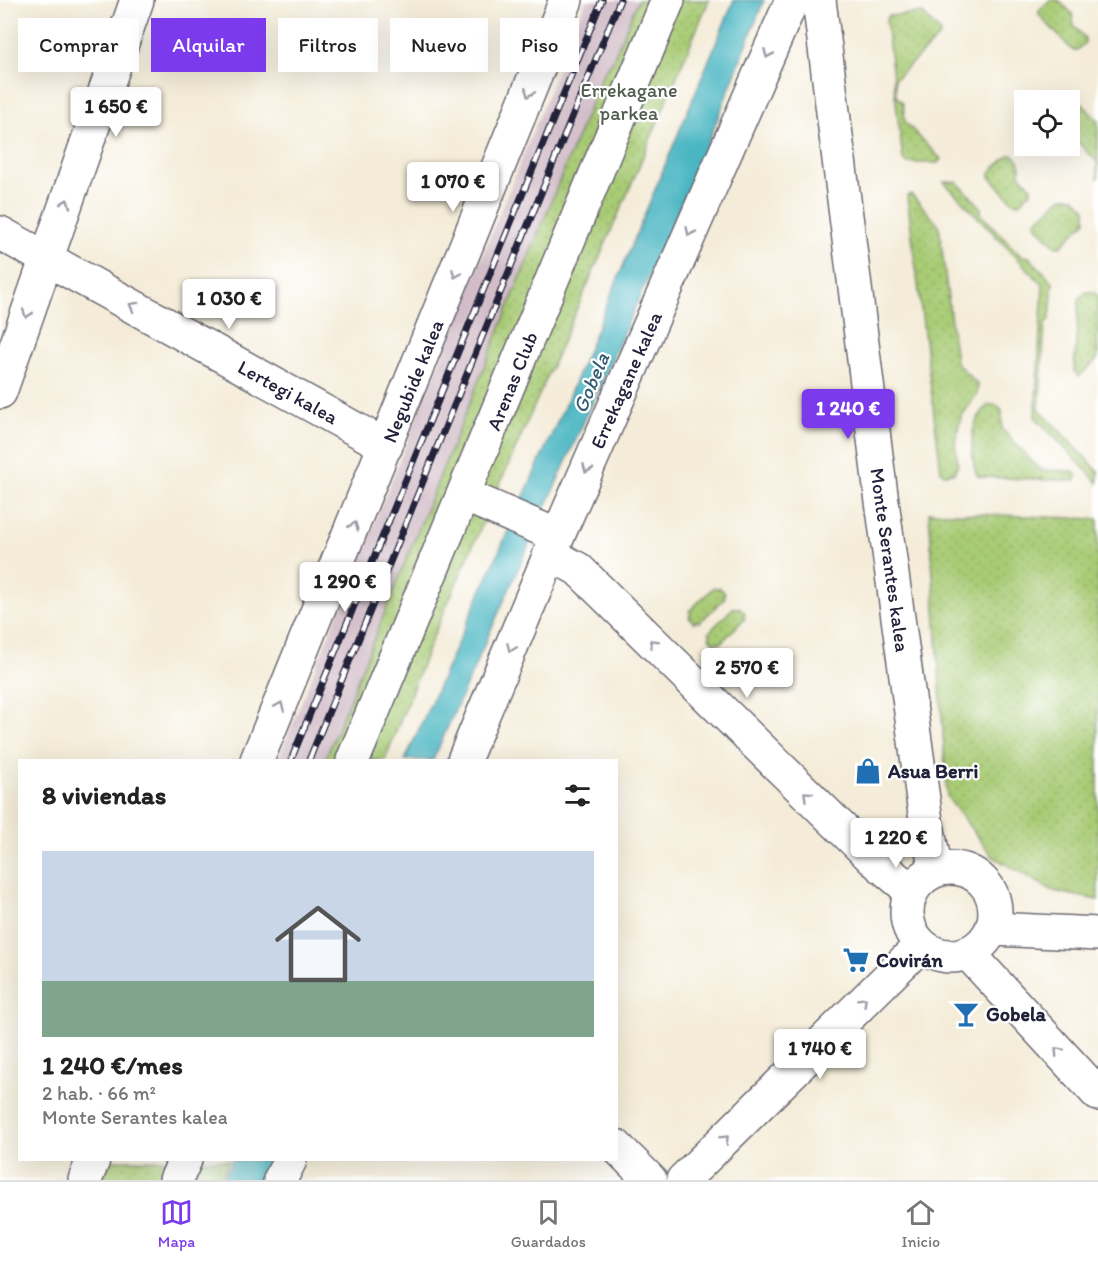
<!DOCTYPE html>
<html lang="es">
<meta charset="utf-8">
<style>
:root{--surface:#fff;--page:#f6f6f6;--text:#222;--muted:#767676;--line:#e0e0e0;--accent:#7c3aed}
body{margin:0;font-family:Itim,sans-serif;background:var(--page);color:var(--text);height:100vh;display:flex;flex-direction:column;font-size:22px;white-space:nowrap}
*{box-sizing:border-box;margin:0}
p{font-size:20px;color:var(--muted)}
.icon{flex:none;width:33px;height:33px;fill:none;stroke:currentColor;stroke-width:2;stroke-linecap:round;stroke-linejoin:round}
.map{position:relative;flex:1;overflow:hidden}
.panel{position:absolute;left:18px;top:759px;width:600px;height:402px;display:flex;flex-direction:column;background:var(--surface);border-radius:0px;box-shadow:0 6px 24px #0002}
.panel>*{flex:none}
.top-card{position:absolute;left:18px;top:18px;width:600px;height:54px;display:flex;gap:12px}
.fabs{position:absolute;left:1014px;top:90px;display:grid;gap:12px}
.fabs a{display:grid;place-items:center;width:66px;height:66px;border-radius:0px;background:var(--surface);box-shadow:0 6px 24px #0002;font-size:30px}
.price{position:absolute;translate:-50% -51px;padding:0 14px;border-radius:6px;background:#fff;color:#222;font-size:20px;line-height:39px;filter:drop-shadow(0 2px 3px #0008)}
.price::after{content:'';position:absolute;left:50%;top:36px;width:18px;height:14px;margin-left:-9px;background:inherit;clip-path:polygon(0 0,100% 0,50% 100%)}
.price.on{background:var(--accent);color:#fff}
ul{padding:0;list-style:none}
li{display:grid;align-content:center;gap:12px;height:318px;padding:0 24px}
li span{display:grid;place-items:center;height:186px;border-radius:0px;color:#555}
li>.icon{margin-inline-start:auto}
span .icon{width:108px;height:108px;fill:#fffc;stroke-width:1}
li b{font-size:26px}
h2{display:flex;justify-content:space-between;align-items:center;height:72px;padding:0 24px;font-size:26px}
.chip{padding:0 21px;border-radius:0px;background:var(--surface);box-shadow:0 6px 24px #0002;font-size:21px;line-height:54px}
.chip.on{background:var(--accent);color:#fff}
.tabs{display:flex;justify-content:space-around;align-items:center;height:84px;border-top:2px solid var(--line);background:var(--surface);font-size:16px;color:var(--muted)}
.tabs a{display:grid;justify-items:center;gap:3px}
.tabs .on{color:var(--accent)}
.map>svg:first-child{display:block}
.railway{fill:#d2bdc8}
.grass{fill:url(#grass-dots);stroke:#657658;stroke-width:1.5}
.water{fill:#48b6c2;stroke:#356c7e;stroke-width:1.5}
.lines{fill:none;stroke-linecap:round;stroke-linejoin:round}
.street-casing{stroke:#6c6972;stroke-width:36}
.street{stroke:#fff;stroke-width:33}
.rail-casing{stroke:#22223b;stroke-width:7}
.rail{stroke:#fff;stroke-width:4.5;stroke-dasharray:14;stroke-linecap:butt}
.oneway{stroke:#9c9ca7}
.labels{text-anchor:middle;stroke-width:4.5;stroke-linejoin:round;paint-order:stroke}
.park-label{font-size:20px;fill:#515d4f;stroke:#fff}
.street-label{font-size:20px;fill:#22223b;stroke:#fff}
.poi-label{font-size:20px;font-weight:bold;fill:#22223b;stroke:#fff;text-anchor:start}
.water-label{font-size:21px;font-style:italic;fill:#315d71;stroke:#fff}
</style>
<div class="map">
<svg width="1098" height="1180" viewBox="0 0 1098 1180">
<defs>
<pattern id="grass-dots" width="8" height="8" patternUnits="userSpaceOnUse" patternTransform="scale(1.5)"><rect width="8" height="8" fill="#a8cb74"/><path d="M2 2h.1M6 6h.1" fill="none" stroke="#90ae65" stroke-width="1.8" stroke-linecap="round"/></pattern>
</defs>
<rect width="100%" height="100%" fill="#fff"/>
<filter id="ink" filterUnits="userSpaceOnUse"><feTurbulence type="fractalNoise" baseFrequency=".0167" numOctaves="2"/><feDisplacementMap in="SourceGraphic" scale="12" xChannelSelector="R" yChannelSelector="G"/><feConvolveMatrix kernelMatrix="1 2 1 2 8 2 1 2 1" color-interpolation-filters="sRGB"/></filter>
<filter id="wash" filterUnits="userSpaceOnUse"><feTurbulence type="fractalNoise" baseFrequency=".008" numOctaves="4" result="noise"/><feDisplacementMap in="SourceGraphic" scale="24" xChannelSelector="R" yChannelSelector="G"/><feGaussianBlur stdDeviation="1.35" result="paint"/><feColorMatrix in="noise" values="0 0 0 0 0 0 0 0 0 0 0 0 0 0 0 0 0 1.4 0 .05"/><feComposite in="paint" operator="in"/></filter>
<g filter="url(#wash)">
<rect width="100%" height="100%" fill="#f4ecd8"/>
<polygon class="railway" points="586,0 638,0 612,62 604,71 325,760 278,760"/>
<g class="grass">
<polygon points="638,0 709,0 626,197 432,639 385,760 325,760 604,71 612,62"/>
<polygon points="1050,0 1058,0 1072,13 1074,26 1085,38 1085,43 1077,50 1072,50 1039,15 1039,10"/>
<polygon points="922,13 940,32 940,36 895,79 896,96 903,103 905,122 941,159 938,163 907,163 903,160 886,20 888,16"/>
<polygon points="1071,96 1075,96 1098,121 1098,179 1097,162 1073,137 1070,137 1070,100 1066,100"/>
<polygon points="1009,155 1014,155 1020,162 1020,174 1031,187 1031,192 1019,203 1014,203 990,177 990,172"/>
<polygon points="944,182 957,182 981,207 981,214 1021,256 1029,257 1053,282 1050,319 1045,324 1039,409 1098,471 1098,483 1035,417 1043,285"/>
<polygon points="911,194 939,225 956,362 978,385 977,394 961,417 955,441 958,464 954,473 944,474 941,471 907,196"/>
<polygon points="1062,197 1075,197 1086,209 1086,221 1061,246 1056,246 1036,226 1036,221"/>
<polygon points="1086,292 1094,292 1098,296 1098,358 1079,377 1074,371 1079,299"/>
<path d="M988,405H997L1002,411V429L1040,470L1073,471L1076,474V481L979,477C974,471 974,467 973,459C970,438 972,421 988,405Z"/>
<polygon points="929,512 1098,519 1098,900 1053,891 993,857 947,797"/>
<polygon points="714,587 717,589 719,587 725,593 723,595 725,598 699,623 697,620 694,623 689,617 691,614 689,611"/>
<polygon points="734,607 737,609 739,607 745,613 743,616 745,618 720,644 717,641 715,644 709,637 711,635 709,632"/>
<polygon points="111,1160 229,1160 221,1180 102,1180"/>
</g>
<g class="water">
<polygon points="734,0 764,0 706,148 433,760 405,760 568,398"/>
<polygon points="232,1160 267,1160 258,1180 223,1180"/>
</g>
</g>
<g filter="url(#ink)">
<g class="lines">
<g class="street-casing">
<g id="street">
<polyline points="819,0 880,487 926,821 936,870"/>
<polyline points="0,233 386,446"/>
<polyline points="0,392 137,0"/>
<polyline points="464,495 558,536"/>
<polyline points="550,554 578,569 873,859 911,891"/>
<polyline points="257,760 566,0"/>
<polyline points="353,760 668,0"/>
<polyline points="464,760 550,554 792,0"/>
<circle cx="951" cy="912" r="44"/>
<polyline points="993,929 1098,934"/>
<polyline points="968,953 1098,1094"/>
<polyline points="616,1146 650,1180"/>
<polyline points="85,1180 93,1160"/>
<polyline points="176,1180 185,1160"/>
<polyline points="280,1180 290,1160"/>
<polyline points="683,1180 921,945"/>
</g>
</g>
<use href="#street" class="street"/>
<g class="rail-casing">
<g id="rail">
<polyline points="291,760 602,0"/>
<polyline points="309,760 620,0"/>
</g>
</g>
<use href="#rail" class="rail"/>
</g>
<defs><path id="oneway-chevron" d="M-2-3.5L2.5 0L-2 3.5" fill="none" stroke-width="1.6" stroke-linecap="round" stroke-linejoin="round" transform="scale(1.5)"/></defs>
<g class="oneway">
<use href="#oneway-chevron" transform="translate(768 54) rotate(114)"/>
<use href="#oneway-chevron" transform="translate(529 93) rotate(112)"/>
<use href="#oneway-chevron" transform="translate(66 203) rotate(-71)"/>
<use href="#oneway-chevron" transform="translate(690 232) rotate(114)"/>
<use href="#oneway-chevron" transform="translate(456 274) rotate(112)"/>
<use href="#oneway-chevron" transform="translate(133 306) rotate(-151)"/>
<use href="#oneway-chevron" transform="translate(27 314) rotate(109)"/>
<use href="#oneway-chevron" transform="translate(587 469) rotate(114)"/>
<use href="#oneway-chevron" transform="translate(354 526) rotate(-68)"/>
<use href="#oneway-chevron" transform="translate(653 643) rotate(-136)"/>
<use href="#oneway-chevron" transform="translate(511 648) rotate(113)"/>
<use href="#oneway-chevron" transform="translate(280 706) rotate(-68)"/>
<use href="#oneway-chevron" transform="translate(807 795) rotate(-136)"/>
<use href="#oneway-chevron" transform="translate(863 1001) rotate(-45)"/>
<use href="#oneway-chevron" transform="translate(1058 1051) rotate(-133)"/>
<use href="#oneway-chevron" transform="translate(725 1139) rotate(-45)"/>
</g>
</g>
<defs>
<g id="shop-bare" transform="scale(2.07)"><path d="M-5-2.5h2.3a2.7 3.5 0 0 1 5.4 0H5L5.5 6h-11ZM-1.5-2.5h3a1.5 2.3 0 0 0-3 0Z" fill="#1f6fb2" stroke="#fff" stroke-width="2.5" paint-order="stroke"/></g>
<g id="supermarket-bare" transform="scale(2.07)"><path d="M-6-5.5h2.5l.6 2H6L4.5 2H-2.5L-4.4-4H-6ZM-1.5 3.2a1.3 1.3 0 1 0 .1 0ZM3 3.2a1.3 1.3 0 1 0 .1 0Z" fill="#1f6fb2" stroke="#fff" stroke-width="2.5" paint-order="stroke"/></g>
<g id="bar-bare" transform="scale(2.07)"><path d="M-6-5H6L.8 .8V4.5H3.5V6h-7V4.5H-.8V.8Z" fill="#1f6fb2" stroke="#fff" stroke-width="2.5" paint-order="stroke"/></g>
</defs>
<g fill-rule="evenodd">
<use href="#shop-bare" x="868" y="771"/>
<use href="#supermarket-bare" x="856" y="960"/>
<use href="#bar-bare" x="966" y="1014"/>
</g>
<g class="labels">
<g class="park-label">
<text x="629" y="97">Errekagane<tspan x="629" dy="23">parkea</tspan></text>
</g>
<g class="street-label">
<text transform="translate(626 380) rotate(-66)" y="7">Errekagane kalea</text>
<text transform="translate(413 381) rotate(-68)" y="7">Negubide kalea</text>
<text transform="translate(512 381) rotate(-68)" y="7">Arenas Club</text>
<text transform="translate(288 392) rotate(29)" y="7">Lertegi kalea</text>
<text transform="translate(890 560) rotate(82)" y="7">Monte Serantes kalea</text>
</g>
<g class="poi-label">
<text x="888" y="778">Asua Berri</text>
<text x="876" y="967">Covirán</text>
<text x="986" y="1021">Gobela</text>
</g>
<g class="water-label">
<text transform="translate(591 383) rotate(-67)" y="7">Gobela</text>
</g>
</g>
</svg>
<div class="fabs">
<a><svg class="icon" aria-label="locate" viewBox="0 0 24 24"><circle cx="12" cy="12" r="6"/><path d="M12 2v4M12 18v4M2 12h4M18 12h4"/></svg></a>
</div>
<b class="price" style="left:116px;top:138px">1 650 €</b>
<b class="price" style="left:453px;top:213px">1 070 €</b>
<b class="price" style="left:229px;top:330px">1 030 €</b>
<b class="price on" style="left:848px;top:440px">1 240 €</b>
<b class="price" style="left:345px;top:613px">1 290 €</b>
<b class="price" style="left:747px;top:699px">2 570 €</b>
<b class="price" style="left:896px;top:869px">1 220 €</b>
<b class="price" style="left:820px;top:1080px">1 740 €</b>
<div class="top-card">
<a class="chip">Comprar</a>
<a class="chip on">Alquilar</a>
<a class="chip">Filtros</a>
<a class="chip">Nuevo</a>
<a class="chip">Piso</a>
</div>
<section class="panel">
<h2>8 viviendas<svg class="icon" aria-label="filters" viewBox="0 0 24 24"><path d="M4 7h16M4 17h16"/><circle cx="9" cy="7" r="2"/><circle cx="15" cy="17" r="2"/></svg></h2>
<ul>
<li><span style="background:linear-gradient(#c9d6e8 70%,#7fa58c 0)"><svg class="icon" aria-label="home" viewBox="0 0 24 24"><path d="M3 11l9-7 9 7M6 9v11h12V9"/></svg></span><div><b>1 240 €/mes</b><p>2 hab. · 66 m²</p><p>Monte Serantes kalea</p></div></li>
</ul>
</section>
</div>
<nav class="tabs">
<a class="on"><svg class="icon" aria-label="map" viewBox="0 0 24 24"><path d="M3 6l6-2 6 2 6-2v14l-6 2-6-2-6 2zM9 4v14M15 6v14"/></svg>Mapa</a>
<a><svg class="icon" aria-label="saved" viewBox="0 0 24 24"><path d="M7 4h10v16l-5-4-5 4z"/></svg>Guardados</a>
<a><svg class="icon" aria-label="home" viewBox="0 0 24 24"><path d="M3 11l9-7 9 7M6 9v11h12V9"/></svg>Inicio</a>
</nav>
